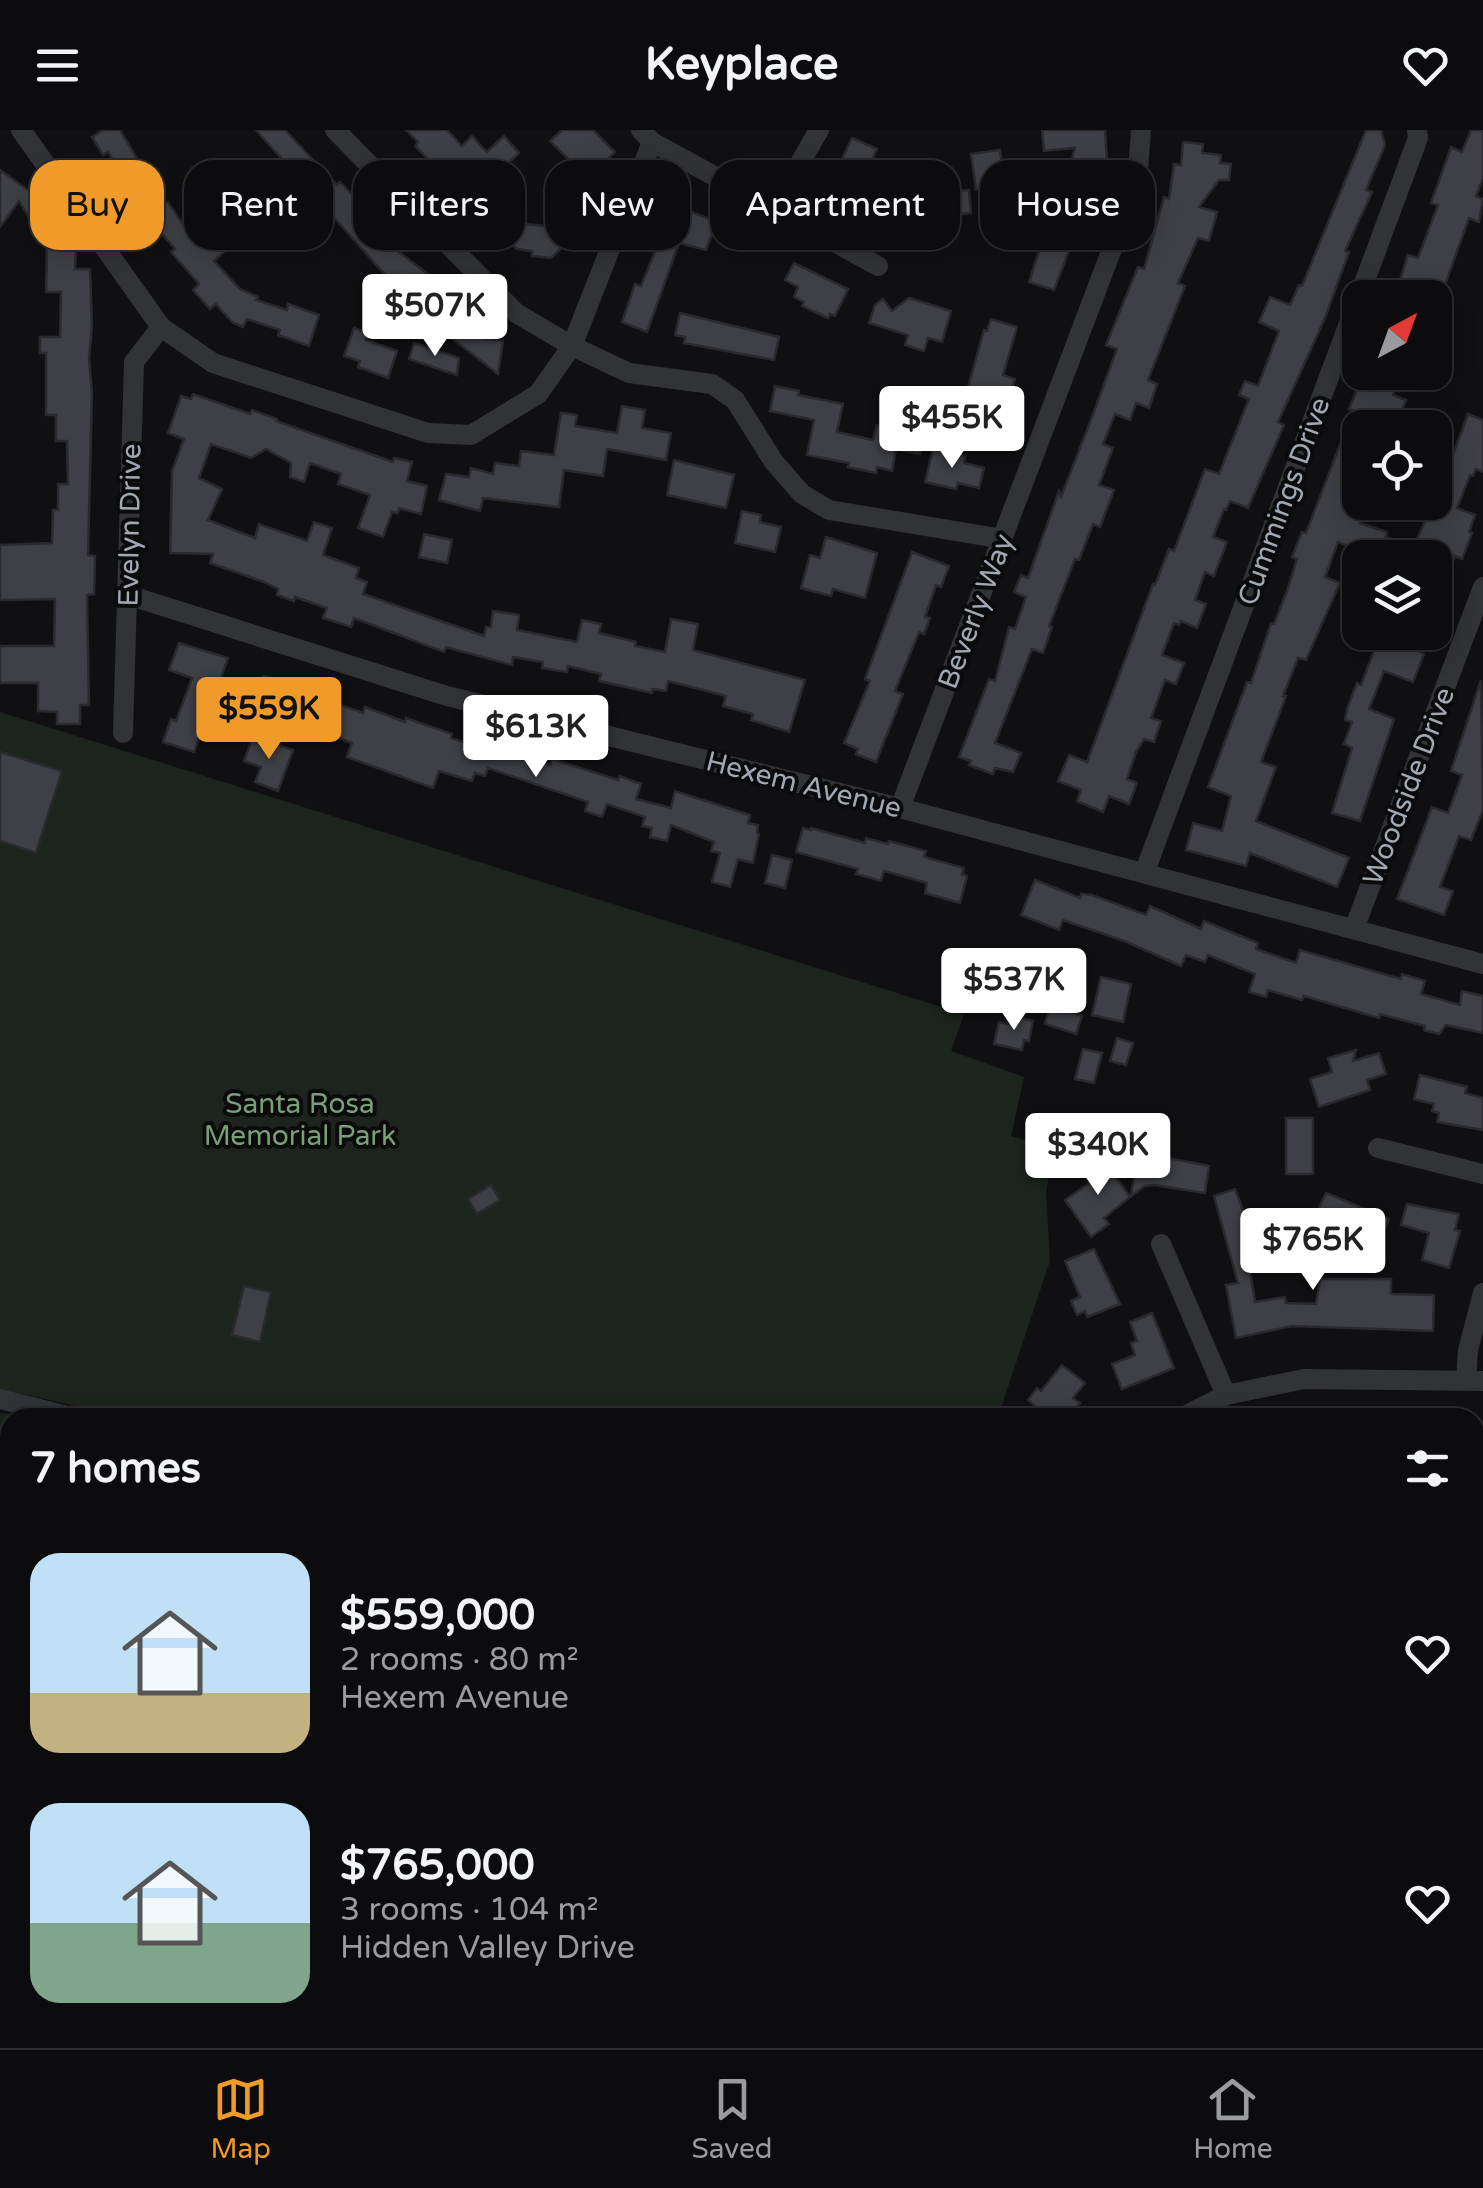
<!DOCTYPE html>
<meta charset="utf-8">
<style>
:root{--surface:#0c0c0e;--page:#151517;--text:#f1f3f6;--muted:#9a9b9e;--line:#2c2c2e;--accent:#f09a2a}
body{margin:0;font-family:"Varela Round",sans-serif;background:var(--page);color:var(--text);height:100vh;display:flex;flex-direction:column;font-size:38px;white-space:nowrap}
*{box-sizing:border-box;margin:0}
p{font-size:32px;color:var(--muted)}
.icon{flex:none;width:55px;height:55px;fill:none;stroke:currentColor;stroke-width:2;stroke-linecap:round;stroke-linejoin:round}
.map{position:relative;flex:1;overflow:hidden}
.sheet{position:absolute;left:0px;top:1278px;width:1485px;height:642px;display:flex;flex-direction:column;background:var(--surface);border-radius:30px 30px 0 0;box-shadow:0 5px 25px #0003,0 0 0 2px var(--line)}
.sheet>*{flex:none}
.guide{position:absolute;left:30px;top:30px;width:1425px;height:90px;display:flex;gap:20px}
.needle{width:65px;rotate:41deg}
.controls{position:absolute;left:1342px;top:150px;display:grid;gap:20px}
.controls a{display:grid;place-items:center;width:110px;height:110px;border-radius:20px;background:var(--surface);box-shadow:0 5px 25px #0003,0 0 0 2px var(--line);font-size:50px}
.price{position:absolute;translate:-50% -85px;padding:0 22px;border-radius:10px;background:#fff;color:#222;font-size:32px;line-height:65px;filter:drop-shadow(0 2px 5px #0008)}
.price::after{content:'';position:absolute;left:50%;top:60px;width:30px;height:22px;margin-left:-15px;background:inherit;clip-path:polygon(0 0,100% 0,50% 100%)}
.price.active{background:var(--accent);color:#111}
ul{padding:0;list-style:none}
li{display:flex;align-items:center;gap:30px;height:250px;padding:0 30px}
li span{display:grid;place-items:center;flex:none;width:280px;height:200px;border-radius:30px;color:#555}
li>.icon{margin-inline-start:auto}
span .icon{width:120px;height:120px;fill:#fffc;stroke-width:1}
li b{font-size:42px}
h2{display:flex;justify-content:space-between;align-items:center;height:120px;padding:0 30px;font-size:42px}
.pill{padding:0 35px;border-radius:30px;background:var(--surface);box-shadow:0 5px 25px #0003,0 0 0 2px var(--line);font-size:35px;line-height:90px}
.pill.active{background:var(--accent);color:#111}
header{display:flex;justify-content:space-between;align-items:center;height:130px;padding:0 30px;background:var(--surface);font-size:45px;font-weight:800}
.dock{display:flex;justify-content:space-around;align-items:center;height:140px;border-top:2px solid var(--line);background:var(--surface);font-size:28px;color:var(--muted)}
.dock a{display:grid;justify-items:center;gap:5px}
.dock .active{color:var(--accent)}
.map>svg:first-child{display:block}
.green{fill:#1d241d}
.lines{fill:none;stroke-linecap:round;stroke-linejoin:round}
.stream{stroke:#2a343a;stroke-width:6}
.building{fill:#3f4045;stroke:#2a2a2e;stroke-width:2.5}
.minor{stroke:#313336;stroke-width:20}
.labels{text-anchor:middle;stroke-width:8;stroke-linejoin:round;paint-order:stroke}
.street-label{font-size:28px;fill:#a1a8b2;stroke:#0b0b0c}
.park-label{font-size:28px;fill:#799e78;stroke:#0b0b0c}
</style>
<header><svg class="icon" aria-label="menu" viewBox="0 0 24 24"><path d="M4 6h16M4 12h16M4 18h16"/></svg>Keyplace<svg class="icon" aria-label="heart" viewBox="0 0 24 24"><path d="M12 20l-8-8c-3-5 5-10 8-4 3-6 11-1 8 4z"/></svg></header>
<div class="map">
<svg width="1483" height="1918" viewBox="0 0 1483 1918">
<rect width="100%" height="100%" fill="#101012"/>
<g class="green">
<polygon points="0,582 964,884 951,921 1024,947 1011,1006 1055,1018 1046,1061 1050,1131 998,1287 129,1288 0,1259"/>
<polygon points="0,1283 22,1287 10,1288 10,1580 0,1583"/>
<polygon points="0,1685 10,1702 10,1910 244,1910 247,1918 0,1918"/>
</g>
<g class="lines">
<polyline class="stream" points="220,1910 221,1918"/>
</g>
<g class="building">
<polygon points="103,0 120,0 164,74 168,72 182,93 184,91 202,112 211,104 225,121 214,131 240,159 258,167 256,170 287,180 288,174 319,185 309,216 278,205 280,200 247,189 243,197 232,192 216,174 210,179 193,160 199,154 171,122 175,119 155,96 150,98 123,58 129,55 108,22 103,25 92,7"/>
<polygon points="256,0 285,0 337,55 340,52 377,90 375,92 394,113 391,116 445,157 442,160 462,175 442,201 430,192 436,184 388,148"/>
<polygon points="406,0 447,0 462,16 472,6 487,22 504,6 519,23 496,45 521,75 503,92 546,96 565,77 584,96 551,128 532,126 532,121 517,119 480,83 484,79 447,41 444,45 415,16 418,12"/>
<polygon points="562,0 593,0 615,22 588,49 550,11"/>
<polygon points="1042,0 1105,0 1107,30 1071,32 1075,18 1044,21"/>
<polygon points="1366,0 1381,0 1385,15 1366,60 1372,62 1345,121 1349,122 1325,188 1278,292 1284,295 1248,378 1230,371 1226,380 1224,379 1213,407 1227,412 1214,446 1205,442 1195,470 1206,474 1197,498 1181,491 1179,495 1174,493 1162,525 1184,533 1176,554 1165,550 1151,588 1161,591 1154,612 1144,609 1136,622 1127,649 1137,653 1129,674 1109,666 1103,682 1077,671 1081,660 1058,651 1069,625 1087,632 1153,454 1155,455 1169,419 1174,421 1205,339 1219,344 1249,269 1239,265 1245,251 1258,256 1279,201 1259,192 1270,167 1290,175 1299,155 1302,156"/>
<polygon points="1471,0 1483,0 1483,48 1476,66 1483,69 1479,92 1469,88 1441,166 1428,161 1425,168 1394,168 1408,125 1418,128 1438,75 1431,73 1451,17 1462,22"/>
<polygon points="852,8 877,19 862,51 896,67 969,60 971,83 949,85 951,108 921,111 919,86 893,89 890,95 869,85 867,90 823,69"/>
<polygon points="1183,12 1203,14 1202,23 1221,25 1220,33 1231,34 1229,50 1219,50 1199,77 1217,82 1209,111 1198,108 1178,153 1185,156 1148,250 1157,254 1149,278 1136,273 1130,290 1115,284 1103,314 1113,318 1099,355 1114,360 1100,397 1093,394 1079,430 1075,429 1049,496 1052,497 1043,523 1032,519 995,613 1021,623 1013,642 995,638 993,644 969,635 971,631 959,627 989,549 995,551 1009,497 1015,499 1026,467 1014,462 1021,445 1028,448 1059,361 1061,367 1092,287 1117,219 1106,215 1138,137 1144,139 1164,67 1169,69 1174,34 1181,35"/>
<polygon points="1000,20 1003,39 991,40 993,57 976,59 971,24"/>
<polygon points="0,40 56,80 76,116 75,139 90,139 92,196 89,228 92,263 88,425 95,426 94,464 87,465 89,575 80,575 80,594 57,594 57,582 38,581 38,553 0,553 0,516 54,516 55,469 0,470 0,415 52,413 53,380 58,380 58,354 68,354 67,311 56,311 56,285 46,285 46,223 40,223 40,207 60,207 61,162 46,162 47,116 19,71 0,97"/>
<polygon points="1066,46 1094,55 1054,160 1029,152 1040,118 1043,119"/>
<polygon points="667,77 686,84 688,80 712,90 712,104 706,120 679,113 647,202 622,192 635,154 641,156 656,119 652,117"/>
<polygon points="794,133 848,159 835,186 830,184 828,188 802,176 804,172 794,167 798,157 785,150"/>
<polygon points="909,168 951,181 942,212 928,208 924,221 905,215 908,205 869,193 875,175 883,169 892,181"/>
<polygon points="680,183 779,207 774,230 684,213 685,207 675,205"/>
<polygon points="991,189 1017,197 1003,245 1015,249 1004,286 963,275 984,200 987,201"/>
<polygon points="354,198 368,203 366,210 397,221 388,248 358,237 360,231 344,226"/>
<polygon points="445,203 503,211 498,244"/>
<polygon points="414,213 459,228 457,245 409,229"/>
<polygon points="1364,242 1400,242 1393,265 1406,270 1398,290 1384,285 1379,298 1360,298 1360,372 1368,372 1360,393 1387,402 1386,407 1414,418 1432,372 1435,372 1440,351 1443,352 1468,284 1483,290 1483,342 1476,339 1473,346 1470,345 1457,378 1475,385 1469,402 1472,403 1462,429 1455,426 1436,474 1435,428 1381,428 1338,412 1325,447 1340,453 1306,530 1298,528 1283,566 1286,566 1261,632 1276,637 1256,691 1349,728 1337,757 1250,723 1246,736 1186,720 1193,693 1222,701 1231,666 1208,657 1247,552 1251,553 1271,493 1274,494 1287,461 1297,429 1292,427 1302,402 1306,403 1341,312 1352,280 1349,279"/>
<polygon points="775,256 799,261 798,265 843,274 837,302 873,310 877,295 924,305 920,324 896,319 892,341 877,337 876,343 848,337 849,333 807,325 814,290 770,281"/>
<polygon points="193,264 250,284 252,280 277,289 276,291 393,332 394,328 412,332 407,351 427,356 421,384 399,378 398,383 392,382 383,407 358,398 370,365 338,354 341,344 310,333 304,352 290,347 291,333 266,319 251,328 211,314 199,348 222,359 208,390 255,408 259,394 307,411 314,392 332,398 323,425 359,438 356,448 367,452 363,464 484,506 486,497 491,497 493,481 519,485 517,500 577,512 582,490 601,494 599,503 636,512 635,516 665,522 671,489 698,494 693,520 805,550 789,602 751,590 753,584 723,576 726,566 668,551 666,561 652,559 652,563 599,551 601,544 568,536 567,542 542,538 543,532 513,527 512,535 446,517 444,522 354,488 351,497 323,488 327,478 295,467 294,471 277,465 278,459 264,452 210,433 213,424 170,423 172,341 184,309 168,303 181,266 191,269"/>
<polygon points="622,276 645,280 642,298 671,303 666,330 607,319 603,346 564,340 559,377 483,368 480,381 439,370 446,344 469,347 471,338 493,344 495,333 519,336 521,321 554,325 561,283 577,285 575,296 617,303"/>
<polygon points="933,319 965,326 964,333 984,338 979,358 958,353 956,359 925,352"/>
<polygon points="674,330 734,345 726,378 667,365"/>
<polygon points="742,381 761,385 760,392 781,397 775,422 735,413"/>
<polygon points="424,404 452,410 447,433 419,427"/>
<polygon points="826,407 877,423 865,468 833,459 831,466 801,458 810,425 820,428"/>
<polygon points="912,422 949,436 941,457 936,455 925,487 930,488 924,504 919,502 895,561 903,564 876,632 856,624 858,619 844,613 870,551 865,549"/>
<polygon points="1381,502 1404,502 1401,510 1422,517 1420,522 1424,524 1413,552 1384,541 1369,579 1394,589 1360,691 1332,683 1352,618 1344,614 1352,592 1345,590 1347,579 1357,553 1361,555"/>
<polygon points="179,513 228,528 194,622 163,612 171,589 176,591 192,548 169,540"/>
<polygon points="264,546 283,554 272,583 252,575"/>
<polygon points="1481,550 1483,680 1471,710 1459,706 1440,757 1453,761 1444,785 1397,769 1432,677 1448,683 1462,645 1451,641"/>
<polygon points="326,570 363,583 365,577 405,592 406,588 452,604 451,608 515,628 516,624 550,635 552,629 618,650 620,646 641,654 636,669 671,678 675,661 750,685 748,693 758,695 757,703 759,704 753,733 738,729 730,757 712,752 720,723 711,721 714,712 671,695 667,711 650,707 652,698 642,696 645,687 607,674 602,687 585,681 588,672 488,638 485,646 475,643 472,651 439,641 433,658 347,627 352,613 334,606 337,598 318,592"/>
<polygon points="253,606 293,620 278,661 255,652 261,637 244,631"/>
<polygon points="0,622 62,641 36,723 0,711"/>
<polygon points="803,698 811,700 811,698 865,713 866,708 888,714 889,711 926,721 924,727 964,738 962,744 967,746 960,773 925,763 927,753 884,741 881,751 856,744 858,739 796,722"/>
<polygon points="772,725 792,730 785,758 765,753"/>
<polygon points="1035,750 1080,768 1081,764 1092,765 1146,785 1150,776 1201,799 1204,791 1258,813 1256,819 1296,833 1300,820 1401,849 1402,844 1425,851 1421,864 1460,875 1462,861 1483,866 1483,903 1446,895 1439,904 1424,900 1425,896 1380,884 1379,888 1304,866 1302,870 1268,860 1266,867 1249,862 1255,844 1208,825 1205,832 1186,825 1181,836 1127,812 1063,790 1059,800 1021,785"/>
<polygon points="1101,847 1131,854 1123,892 1092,885"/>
<polygon points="1050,875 1082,886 1076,904 1045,894"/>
<polygon points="1010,885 1033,891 1029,911 1024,910 1022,920 994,914 999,892 1008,894"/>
<polygon points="1117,908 1133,913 1126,935 1110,931"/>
<polygon points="1083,919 1102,923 1094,953 1075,949"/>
<polygon points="1356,920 1353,931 1379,923 1386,944 1367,950 1370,960 1319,977 1310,949 1332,942 1328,928"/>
<polygon points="1420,945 1467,957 1465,963 1483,968 1483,1000 1437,992 1439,983 1432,981 1434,974 1414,969"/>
<rect x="1286" y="988" width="27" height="56"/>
<polygon points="1138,1022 1209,1036 1205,1063 1154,1055 1145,1056 1131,1066"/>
<polygon points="1101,1026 1130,1067 1104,1088 1109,1094 1091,1107 1065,1070 1095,1049 1086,1037"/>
<polygon points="491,1055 500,1070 477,1084 468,1069"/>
<polygon points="1235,1059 1262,1131 1249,1135 1255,1172 1285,1167 1286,1173 1316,1174 1320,1149 1391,1149 1391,1164 1434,1165 1433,1201 1292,1196 1236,1208 1226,1155 1238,1153 1214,1066"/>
<polygon points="1326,1063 1389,1089 1371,1128 1328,1108 1332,1101 1312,1092"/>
<polygon points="1407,1074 1459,1084 1455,1100 1460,1101 1449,1138 1422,1130 1429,1103 1401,1095"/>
<polygon points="1094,1119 1120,1174 1087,1187 1085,1181 1077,1185 1071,1171 1080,1167 1065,1131"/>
<polygon points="244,1156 271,1162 260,1212 232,1205"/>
<polygon points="1152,1183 1174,1238 1122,1259 1112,1234 1135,1225 1131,1213 1137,1211 1130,1192"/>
<polygon points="1062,1235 1085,1253 1073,1268 1080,1273 1069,1288 1049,1288 1028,1270 1037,1258 1041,1261"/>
</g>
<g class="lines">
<g class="minor">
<polyline points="21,0 161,197 213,233 428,303 471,305 538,264 572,216 652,12"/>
<polyline points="335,0 516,183 572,216 629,243 712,254 735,270 774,332 802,364 829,380 1003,409"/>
<polyline points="641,0 652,12 878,136"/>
<polyline points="773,80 819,0"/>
<polyline points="128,465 447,566 900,678 1483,834"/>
<polyline points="123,603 134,232 161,197"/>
<polyline points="900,678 1137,53 1141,0"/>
<polyline points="1145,741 1418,8 1417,0"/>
<polyline points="1354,799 1483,457"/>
<polyline points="1378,1018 1483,1044"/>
<polyline points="1161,1114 1226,1265"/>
<polyline points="1466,1250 1468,1220 1483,1163"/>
<polyline points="0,1269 75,1288"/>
<polyline points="1181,1288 1226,1265 1304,1249 1483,1251"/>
<polyline points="1475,1487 1483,1483"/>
<polyline points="1475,1825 1483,1820"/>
<polyline points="850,1910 857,1918"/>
<polyline points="1055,1910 1066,1918"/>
<polyline points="517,1918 520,1910"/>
<polyline points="876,1918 884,1910"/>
<polyline points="1319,1918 1332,1910"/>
</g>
</g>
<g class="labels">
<g class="street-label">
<text transform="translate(1283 371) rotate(-70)" y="10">Cummings Drive</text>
<text transform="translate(129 395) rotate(-89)" y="10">Evelyn Drive</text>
<text transform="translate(975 481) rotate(-69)" y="10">Beverly Way</text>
<text transform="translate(804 654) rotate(14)" y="10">Hexem Avenue</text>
<text transform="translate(1408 656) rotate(-69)" y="10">Woodside Drive</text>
</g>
<g class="park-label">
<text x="300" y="983">Santa Rosa<tspan x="300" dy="32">Memorial Park</tspan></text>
</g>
</g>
</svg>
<div class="controls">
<a><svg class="needle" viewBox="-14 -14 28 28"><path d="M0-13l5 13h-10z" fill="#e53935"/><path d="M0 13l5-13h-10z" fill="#9a9b9e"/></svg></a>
<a><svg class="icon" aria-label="locate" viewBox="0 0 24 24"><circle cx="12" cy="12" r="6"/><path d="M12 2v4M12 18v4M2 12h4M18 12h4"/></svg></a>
<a><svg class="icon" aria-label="layers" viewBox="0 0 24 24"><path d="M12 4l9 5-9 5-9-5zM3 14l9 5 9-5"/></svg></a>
</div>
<b class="price" style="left:435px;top:229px">$507K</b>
<b class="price" style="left:952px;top:341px">$455K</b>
<b class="price active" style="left:269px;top:632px">$559K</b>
<b class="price" style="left:536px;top:650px">$613K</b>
<b class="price" style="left:1014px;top:903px">$537K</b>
<b class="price" style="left:1098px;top:1068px">$340K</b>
<b class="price" style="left:1313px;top:1163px">$765K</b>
<div class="guide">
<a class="pill active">Buy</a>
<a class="pill">Rent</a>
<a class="pill">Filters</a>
<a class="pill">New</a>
<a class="pill">Apartment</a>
<a class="pill">House</a>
</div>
<section class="sheet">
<h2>7 homes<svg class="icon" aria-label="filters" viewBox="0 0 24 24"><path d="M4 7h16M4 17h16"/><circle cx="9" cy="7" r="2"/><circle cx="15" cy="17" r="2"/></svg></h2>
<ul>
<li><span style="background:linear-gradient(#bfe0f5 70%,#c2b280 0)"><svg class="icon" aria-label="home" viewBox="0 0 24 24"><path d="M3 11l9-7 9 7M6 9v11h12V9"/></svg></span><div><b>$559,000</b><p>2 rooms · 80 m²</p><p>Hexem Avenue</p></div><svg class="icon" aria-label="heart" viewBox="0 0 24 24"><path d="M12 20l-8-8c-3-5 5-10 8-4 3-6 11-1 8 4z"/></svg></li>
<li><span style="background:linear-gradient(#bfe0f5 60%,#7fa58c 0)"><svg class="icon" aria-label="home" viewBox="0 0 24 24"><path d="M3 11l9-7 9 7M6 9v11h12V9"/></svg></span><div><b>$765,000</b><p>3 rooms · 104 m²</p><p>Hidden Valley Drive</p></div><svg class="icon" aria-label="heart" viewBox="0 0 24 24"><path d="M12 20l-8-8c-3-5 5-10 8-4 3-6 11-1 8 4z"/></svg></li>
</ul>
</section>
</div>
<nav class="dock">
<a class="active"><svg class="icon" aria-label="map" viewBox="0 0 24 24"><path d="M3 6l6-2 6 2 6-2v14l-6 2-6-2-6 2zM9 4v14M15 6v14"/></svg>Map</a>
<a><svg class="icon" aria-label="saved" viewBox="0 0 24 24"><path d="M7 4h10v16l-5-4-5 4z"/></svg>Saved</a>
<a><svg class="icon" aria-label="home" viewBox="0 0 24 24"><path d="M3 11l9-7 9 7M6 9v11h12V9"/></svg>Home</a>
</nav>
